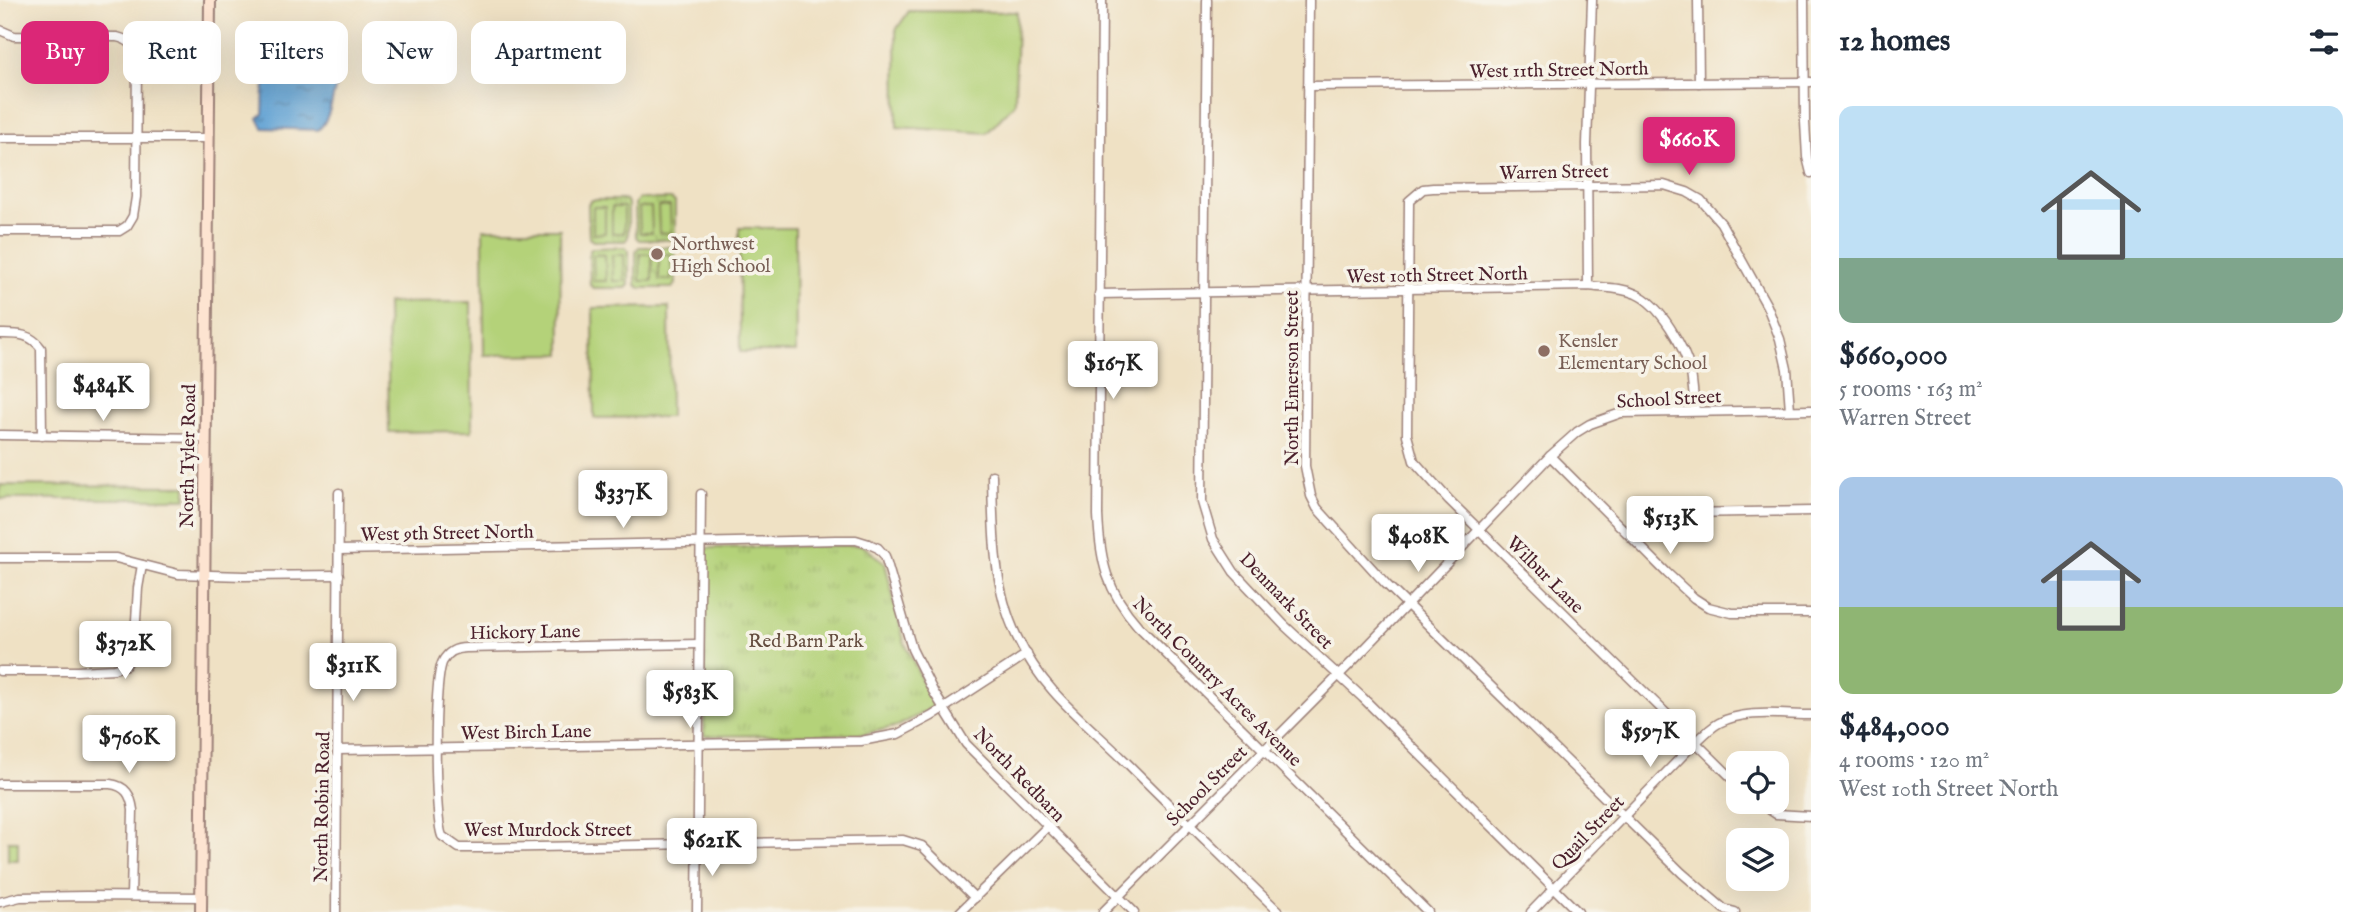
<!DOCTYPE html>
<meta charset="utf-8">
<style>
:root{--surface:#fff;--page:#f2f2f3;--text:#1f2937;--muted:#747a83;--accent:#db2777}
body{margin:0;font-family:"IM FELL English",serif;background:var(--page);color:var(--text);height:100vh;display:flex;flex-direction:column;font-size:26px;white-space:nowrap}
*{box-sizing:border-box;margin:0}
p{font-size:23px;color:var(--muted)}
.icon{flex:none;width:38px;height:38px;fill:none;stroke:currentColor;stroke-width:2;stroke-linecap:round;stroke-linejoin:round}
.map{position:relative;flex:1;overflow:hidden}
.panel{display:flex;flex-direction:column;background:var(--surface);width:560px}
.panel>*{flex:none}
.hud{position:absolute;left:21px;top:21px;width:665px;height:63px;display:flex;gap:14px}
.controls{position:absolute;left:1726px;top:751px;display:grid;gap:14px}
.controls a{display:grid;place-items:center;width:63px;height:63px;border-radius:14px;background:var(--surface);box-shadow:0 7px 28px #0002;font-size:35px}
.price{position:absolute;translate:-50% -60px;padding:0 16px;border-radius:7px;background:#fff;color:#222;font-size:23px;line-height:46px;filter:drop-shadow(0 2px 4px #0008)}
.price::after{content:'';position:absolute;left:50%;top:42px;width:21px;height:16px;margin-left:-10px;background:inherit;clip-path:polygon(0 0,100% 0,50% 100%)}
.price.active{background:var(--accent);color:#fff}
ul{padding:0;list-style:none}
li{display:grid;align-content:center;gap:14px;height:371px;padding:0 28px}
li span{display:grid;place-items:center;height:217px;border-radius:14px;color:#555}
li>.icon{margin-inline-start:auto}
span .icon{width:126px;height:126px;fill:#fffc;stroke-width:1}
li b{font-size:30px}
h2{display:flex;justify-content:space-between;align-items:center;height:84px;padding:0 28px;font-size:30px}
.tag{padding:0 24px;border-radius:14px;background:var(--surface);box-shadow:0 7px 28px #0002;font-size:24px;line-height:63px}
.tag.active{background:var(--accent);color:#fff}
main{display:flex;flex:1;min-height:0}
.map>svg:first-child{display:block}
.grass{fill:url(#grass-tufts);stroke:#7f7852;stroke-width:2}
.garden{fill:#b4d279;stroke:#7f7852;stroke-width:2}
.water{fill:url(#water-ripples);stroke:#566080;stroke-width:2}
.lines{fill:none;stroke-linecap:round;stroke-linejoin:round}
.street-casing{stroke:#9c8078;stroke-width:11}
.secondary-casing{stroke:#9c8078;stroke-width:14}
.street{stroke:#fff;stroke-width:8}
.secondary{stroke:#fde4d1;stroke-width:10}
.education-dot{fill:#8d6e63;stroke:#f7f3e8;stroke-width:2.5}
.labels{text-anchor:middle;stroke-width:7;stroke-linejoin:round;paint-order:stroke}
.street-label{font-size:19px;fill:#4a1f2b;stroke:#f7f3e8}
.education-label{font-size:19px;fill:#785e54;stroke:#f7f3e8;text-anchor:start}
.park-label{font-size:19px;fill:#644c3e;stroke:#f7f3e8}
</style>
<main>
<div class="map">
<svg width="1811" height="912" viewBox="0 0 1811 912">
<defs>
<pattern id="grass-tufts" width="24" height="20" patternUnits="userSpaceOnUse" patternTransform="scale(1.75)"><rect width="24" height="20" fill="#b4d279"/><path d="M3 7l-1-3M5 7V3M7 7l1-3M15 17l-1-3M17 17v-4M19 17l1-3" fill="none" stroke="#9cb469"/></pattern>
<pattern id="water-ripples" width="26" height="14" patternUnits="userSpaceOnUse" patternTransform="scale(1.75)"><rect width="26" height="14" fill="#61a2d4"/><path d="M2 4q2-2 4 0t4 0M15 11q2-2 4 0t4 0" fill="none" stroke="#5283ac"/></pattern>
</defs>
<rect width="100%" height="100%" fill="#f7f3e8"/>
<filter id="ink" filterUnits="userSpaceOnUse"><feTurbulence type="fractalNoise" baseFrequency=".0143" numOctaves="2"/><feDisplacementMap in="SourceGraphic" scale="14" xChannelSelector="R" yChannelSelector="G"/><feConvolveMatrix kernelMatrix="1 2 1 2 8 2 1 2 1" color-interpolation-filters="sRGB"/></filter>
<filter id="wash" filterUnits="userSpaceOnUse"><feTurbulence type="fractalNoise" baseFrequency=".00686" numOctaves="4" result="noise"/><feDisplacementMap in="SourceGraphic" scale="28" xChannelSelector="R" yChannelSelector="G"/><feGaussianBlur stdDeviation="1.57" result="paint"/><feColorMatrix in="noise" values="0 0 0 0 0 0 0 0 0 0 0 0 0 0 0 0 0 1.4 0 .05"/><feComposite in="paint" operator="in"/></filter>
<g filter="url(#wash)">
<rect width="100%" height="100%" fill="#efe1c4"/>
<g class="grass">
<polygon points="639,199 671,199 675,202 675,236 672,240 639,240 636,237 635,203"/>
<polygon points="592,200 625,200 628,203 628,237 625,241 593,241 589,238 588,204"/>
<polygon points="625,247 629,251 629,285 626,288 593,288 590,285 589,251 593,248"/>
<polygon points="639,247 672,247 675,250 676,284 672,288 640,288 636,285 636,251"/>
<polygon points="0,485 186,486 186,499 0,499"/>
<polygon points="862,545 885,563 904,641 934,707 898,726 864,734 704,736 706,548"/>
</g>
<g class="garden">
<polygon points="909,11 1017,12 1015,103 987,133 897,127 896,30"/>
<polygon points="670,206 671,233 659,233 658,206"/>
<polygon points="593,207 605,207 605,233 593,234"/>
<rect x="612" y="207" width="12" height="26"/>
<polygon points="639,207 651,207 652,233 640,233"/>
<polygon points="739,228 795,228 796,352 740,352"/>
<polygon points="483,229 560,229 561,354 484,355"/>
<rect x="640" y="254" width="12" height="27"/>
<rect x="659" y="254" width="12" height="26"/>
<polygon points="593,255 605,255 606,281 594,281"/>
<polygon points="612,255 624,255 625,281 613,281"/>
<polygon points="471,302 472,431 389,432 387,303"/>
<polygon points="669,307 670,417 594,418 593,308"/>
<rect x="8" y="841" width="10" height="19"/>
</g>
<path class="water" d="M324,71L338,80C332,94 331,120 318,130L263,128L258,118L263,114C265,91 258,85 281,73C296,76 309,72 324,71Z"/>
</g>
<g filter="url(#ink)">
<g class="lines">
<g class="street-casing">
<g id="street">
<path d="M1102,0L1098,515C1100,562 1107,591 1138,626L1428,912"/>
<polyline points="1207,0 1202,502 1213,539 1234,572 1284,625 1363,698 1578,912"/>
<polyline points="1309,0 1305,466 1311,496 1317,508 1386,584 1682,873 1724,909 1735,912"/>
<polyline points="1698,0 1699,83"/>
<polyline points="1804,0 1805,122 1807,157 1811,173"/>
<path d="M0,30L14,36L117,37C129,40 134,44 137,57L136,197L133,216L127,226L119,231H0"/>
<polyline points="1308,86 1811,82"/>
<polyline points="0,138 208,138"/>
<polyline points="1588,286 1587,144 1592,0"/>
<path d="M1099,294L1588,286C1604,288 1621,287 1636,294C1660,304 1685,348 1691,373C1693,386 1694,399 1695,411"/>
<path d="M0,334C17,334 30,333 41,348L42,436"/>
<polyline points="0,435 205,438"/>
<polyline points="1550,456 1667,573 1694,598 1708,607 1732,613 1811,613"/>
<path d="M992,475C993,529 993,588 1017,637C1043,691 1082,719 1124,760C1175,811 1227,861 1279,912"/>
<polyline points="1637,543 1649,530 1663,521 1687,513 1811,511"/>
<polyline points="339,550 836,540 856,540 869,544 878,548 885,556 912,649 933,691 966,744 1134,912"/>
<polyline points="0,558 116,558 178,574 244,576 339,575"/>
<path d="M699,644L466,648C456,648 448,652 443,661C433,678 434,816 442,836L459,848H481L903,840L922,846L975,898"/>
<polyline points="0,671 77,671 114,669 126,665 134,652 138,588 142,565"/>
<polyline points="338,750 861,741 898,734 932,716 1027,654"/>
<path d="M0,784H110C126,786 131,795 133,810L131,896"/>
<polyline points="1738,784 1449,500 1414,461 1407,435 1409,201 1423,189 1433,188 1664,185 1687,192 1701,200 1721,223 1767,306 1780,339 1787,369 1790,410"/>
<polyline points="1758,802 1776,814 1811,816"/>
<polyline points="0,902 20,897 86,896 201,897"/>
<polyline points="336,912 339,493"/>
<polyline points="697,912 701,494"/>
<polyline points="960,912 1047,827"/>
<polyline points="1103,912 1352,662 1550,456 1577,432 1590,424 1621,413 1811,410"/>
<path d="M1531,912L1690,748C1699,740 1708,729 1719,723C1744,709 1783,715 1811,715"/>
</g>
</g>
<g class="secondary-casing">
<polyline id="secondary" points="201,912 210,0"/>
</g>
<use href="#street" class="street"/>
<use href="#secondary" class="secondary"/>
</g>
</g>
<g class="education-dot">
<circle cx="657" cy="254" r="7"/>
<circle cx="1544" cy="351" r="7"/>
</g>
<g class="labels">
<g class="street-label">
<text transform="translate(1559 69) rotate(-1)" y="7">West 11th Street North</text>
<text transform="translate(1554 171) rotate(-1)" y="7">Warren Street</text>
<text transform="translate(1437 274) rotate(-1)" y="7">West 10th Street North</text>
<text transform="translate(1291 378) rotate(-90)" y="7">North Emerson Street</text>
<text transform="translate(1669 398) rotate(-3)" y="7">School Street</text>
<text transform="translate(187 456) rotate(-89)" y="7">North Tyler Road</text>
<text transform="translate(447 532) rotate(-1)" y="7">West 9th Street North</text>
<text transform="translate(1546 574) rotate(45)" y="7">Wilbur Lane</text>
<text transform="translate(1287 600) rotate(46)" y="7">Denmark Street</text>
<text transform="translate(525 631) rotate(-1)" y="7">Hickory Lane</text>
<text transform="translate(1218 681) rotate(45)" y="7">North Country Acres Avenue</text>
<text transform="translate(526 731) rotate(-1)" y="7">West Birch Lane</text>
<text transform="translate(1020 774) rotate(46)" y="7">North Redbarn</text>
<text transform="translate(1206 785) rotate(-45)" y="7">School Street</text>
<text transform="translate(321 807) rotate(-89)" y="7">North Robin Road</text>
<text x="548" y="836">West Murdock Street</text>
<text transform="translate(1587 832) rotate(-46)" y="7">Quail Street</text>
</g>
<g class="education-label">
<text x="671" y="250">Northwest<tspan x="671" dy="22">High School</tspan></text>
<text x="1558" y="347">Kensler<tspan x="1558" dy="22">Elementary School</tspan></text>
</g>
<g class="park-label">
<text x="806" y="647">Red Barn Park</text>
</g>
</g>
</svg>
<div class="controls">
<a><svg class="icon" aria-label="locate" viewBox="0 0 24 24"><circle cx="12" cy="12" r="6"/><path d="M12 2v4M12 18v4M2 12h4M18 12h4"/></svg></a>
<a><svg class="icon" aria-label="layers" viewBox="0 0 24 24"><path d="M12 4l9 5-9 5-9-5zM3 14l9 5 9-5"/></svg></a>
</div>
<b class="price active" style="left:1689px;top:177px">$660K</b>
<b class="price" style="left:1113px;top:401px">$167K</b>
<b class="price" style="left:103px;top:423px">$484K</b>
<b class="price" style="left:623px;top:530px">$337K</b>
<b class="price" style="left:1670px;top:556px">$513K</b>
<b class="price" style="left:1418px;top:574px">$408K</b>
<b class="price" style="left:125px;top:681px">$372K</b>
<b class="price" style="left:353px;top:703px">$311K</b>
<b class="price" style="left:690px;top:730px">$583K</b>
<b class="price" style="left:1650px;top:769px">$597K</b>
<b class="price" style="left:129px;top:775px">$760K</b>
<b class="price" style="left:712px;top:878px">$621K</b>
<div class="hud">
<a class="tag active">Buy</a>
<a class="tag">Rent</a>
<a class="tag">Filters</a>
<a class="tag">New</a>
<a class="tag">Apartment</a>
</div>
</div>
<section class="panel">
<h2>12 homes<svg class="icon" aria-label="filters" viewBox="0 0 24 24"><path d="M4 7h16M4 17h16"/><circle cx="9" cy="7" r="2"/><circle cx="15" cy="17" r="2"/></svg></h2>
<ul>
<li><span style="background:linear-gradient(#bfe0f5 70%,#7fa58c 0)"><svg class="icon" aria-label="home" viewBox="0 0 24 24"><path d="M3 11l9-7 9 7M6 9v11h12V9"/></svg></span><div><b>$660,000</b><p>5 rooms · 163 m²</p><p>Warren Street</p></div></li>
<li><span style="background:linear-gradient(#a9c7e8 60%,#8fb573 0)"><svg class="icon" aria-label="home" viewBox="0 0 24 24"><path d="M3 11l9-7 9 7M6 9v11h12V9"/></svg></span><div><b>$484,000</b><p>4 rooms · 120 m²</p><p>West 10th Street North</p></div></li>
</ul>
</section>
</main>
